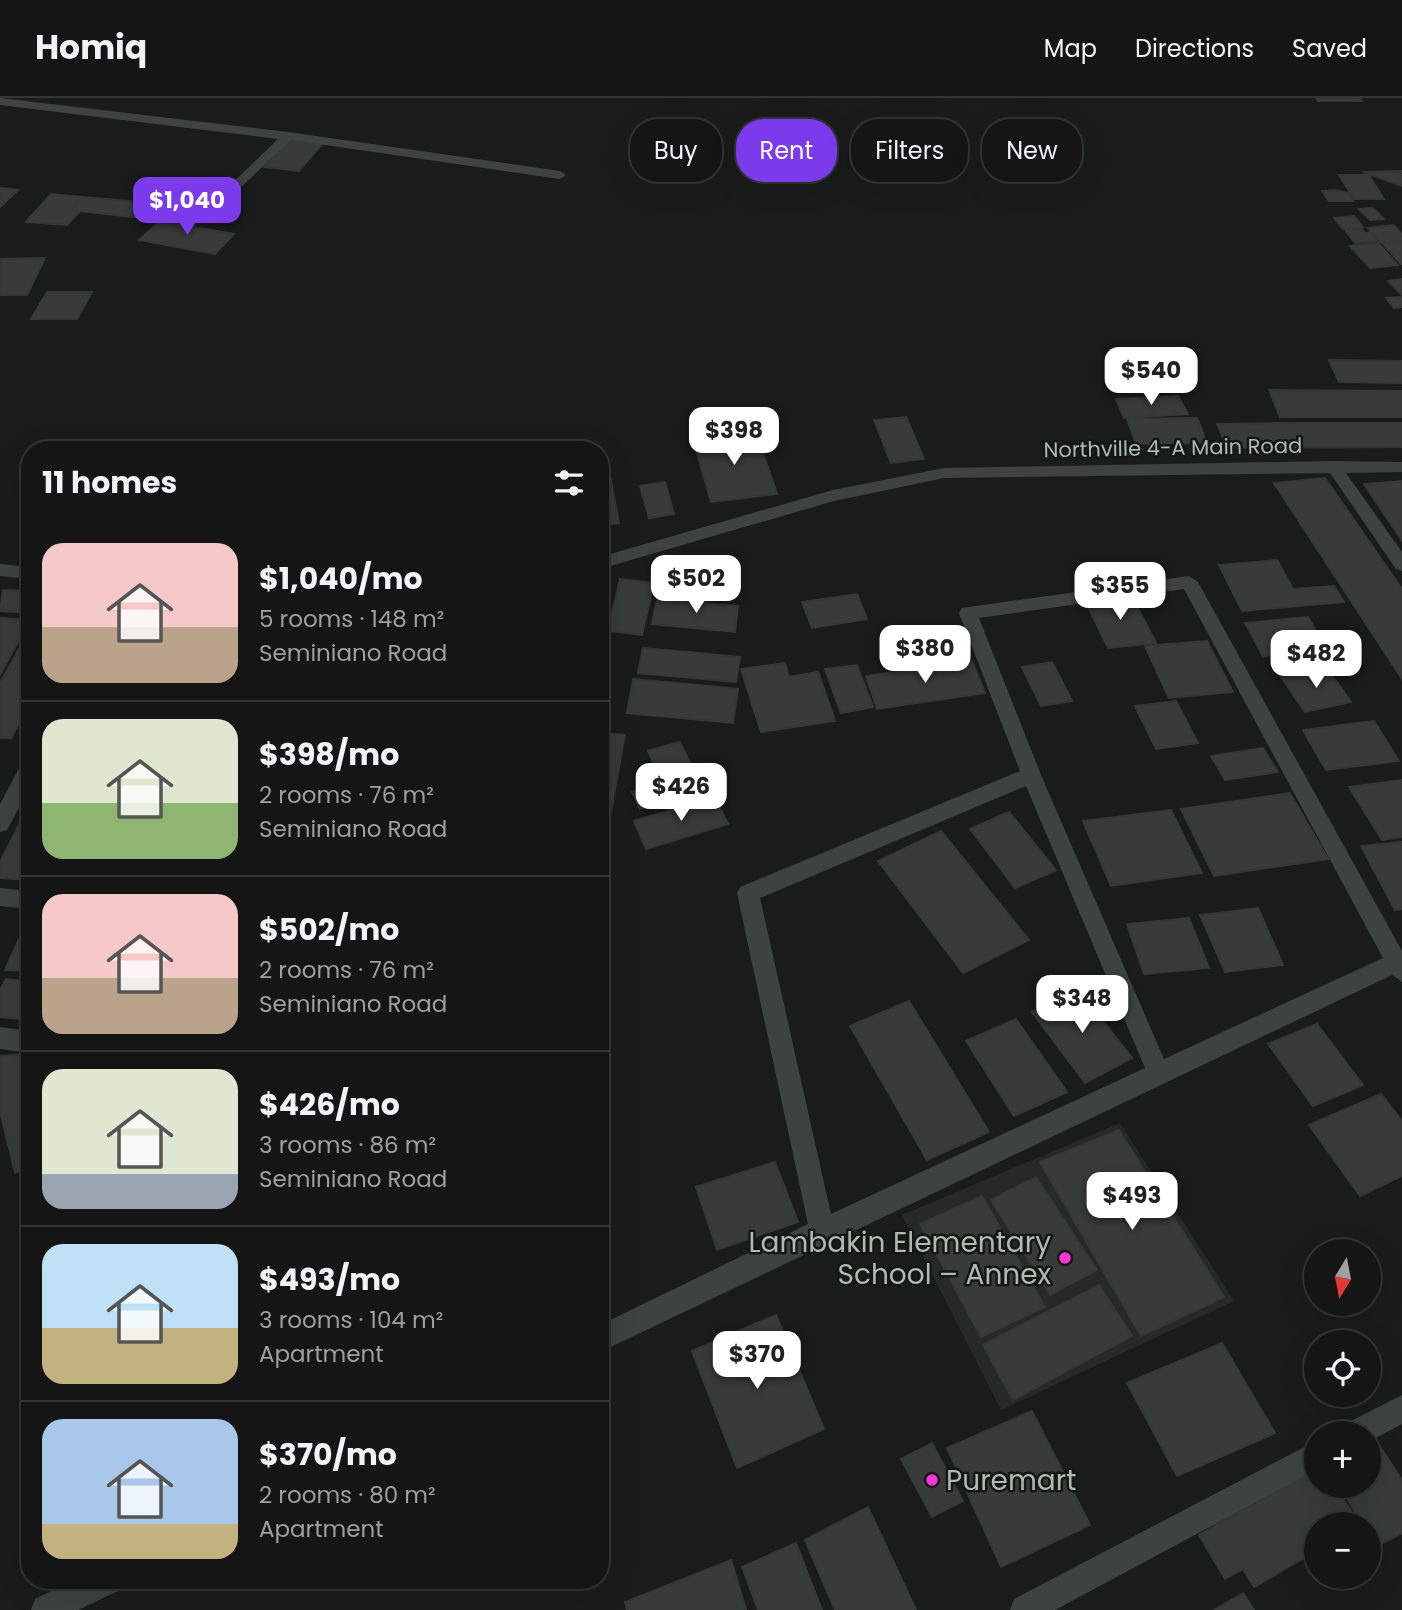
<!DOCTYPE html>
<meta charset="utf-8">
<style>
:root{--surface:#141514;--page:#1d1e1d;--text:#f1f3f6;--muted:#9d9fa0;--line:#333434;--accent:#7c3aed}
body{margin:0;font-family:Poppins,sans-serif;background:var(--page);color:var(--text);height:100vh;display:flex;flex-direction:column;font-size:26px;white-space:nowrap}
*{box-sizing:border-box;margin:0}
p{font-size:23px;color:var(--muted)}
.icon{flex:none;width:38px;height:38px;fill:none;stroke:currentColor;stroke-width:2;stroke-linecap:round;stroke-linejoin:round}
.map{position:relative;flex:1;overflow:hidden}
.details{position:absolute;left:21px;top:343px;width:588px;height:1148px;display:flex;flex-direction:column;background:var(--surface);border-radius:28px;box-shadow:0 7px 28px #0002,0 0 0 2px var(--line)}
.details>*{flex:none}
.guide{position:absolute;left:630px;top:21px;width:665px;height:63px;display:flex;gap:14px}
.needle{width:46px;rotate:190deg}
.buttons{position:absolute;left:1304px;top:1141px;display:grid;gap:14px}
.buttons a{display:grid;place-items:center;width:77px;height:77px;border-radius:50%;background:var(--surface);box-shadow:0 7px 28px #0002,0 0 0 2px var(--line);font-size:35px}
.price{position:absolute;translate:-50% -60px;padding:0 16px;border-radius:14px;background:#fff;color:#222;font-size:23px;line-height:46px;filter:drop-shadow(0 2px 4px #0008)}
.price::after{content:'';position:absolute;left:50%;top:42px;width:21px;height:16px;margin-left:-10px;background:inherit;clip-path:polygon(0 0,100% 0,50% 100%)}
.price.selected{background:var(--accent);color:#fff}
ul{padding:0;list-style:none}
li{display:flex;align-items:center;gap:21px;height:175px;padding:0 21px}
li+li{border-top:2px solid var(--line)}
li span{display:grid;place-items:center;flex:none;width:196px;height:140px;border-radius:21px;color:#555}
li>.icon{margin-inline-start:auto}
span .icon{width:84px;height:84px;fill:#fffc;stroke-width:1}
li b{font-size:30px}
h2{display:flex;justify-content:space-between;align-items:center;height:84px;padding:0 21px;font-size:30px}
.tag{padding:0 24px;border-radius:28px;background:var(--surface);box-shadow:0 7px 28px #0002,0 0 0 2px var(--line);font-size:24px;line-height:63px}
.tag.selected{background:var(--accent);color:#fff}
header{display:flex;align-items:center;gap:42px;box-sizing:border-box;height:98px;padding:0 35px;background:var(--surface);border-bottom:2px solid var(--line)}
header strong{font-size:33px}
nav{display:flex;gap:38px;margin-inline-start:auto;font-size:24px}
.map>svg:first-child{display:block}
.built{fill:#262928}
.building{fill:#373b39;stroke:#343836;stroke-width:2}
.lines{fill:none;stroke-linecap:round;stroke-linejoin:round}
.minor{fill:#3d443f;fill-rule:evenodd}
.poi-dot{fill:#f935d6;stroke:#151716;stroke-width:2.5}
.labels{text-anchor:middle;stroke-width:5;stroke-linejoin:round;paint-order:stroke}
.far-street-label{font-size:21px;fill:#acbcaf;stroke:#151716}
.near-poi-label{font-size:28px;fill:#acbcaf;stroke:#151716;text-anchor:end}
</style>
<header>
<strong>Homiq</strong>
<nav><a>Map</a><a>Directions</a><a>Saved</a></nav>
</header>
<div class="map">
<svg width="1402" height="1512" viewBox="0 0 1402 1512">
<rect width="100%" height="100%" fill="#1a1c1b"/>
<polygon class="built" points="1120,1025 1234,1203 1001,1312 902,1117"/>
<g class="building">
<polygon points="1316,0 1360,0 1362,3 1318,3"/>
<polygon points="289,41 323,45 299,73 264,69"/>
<polygon points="1402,73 1402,88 1363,74"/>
<polygon points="1339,77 1369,77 1384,101 1354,101"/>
<polygon points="0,90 18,92 0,109"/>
<polygon points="1334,92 1348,95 1353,103 1329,103 1322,93"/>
<polygon points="51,96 82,99 70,112 80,113 67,127 26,124"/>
<polygon points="82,99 152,105 141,120 70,112"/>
<polygon points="1373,110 1384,121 1370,122 1359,111"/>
<polygon points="1354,118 1363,129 1343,131 1334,120"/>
<polygon points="160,123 234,136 215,156 139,142"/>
<polygon points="1393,127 1402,136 1402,143 1381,145 1368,130"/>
<polygon points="1362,131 1365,135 1370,134 1377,143 1355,145 1345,132"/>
<polygon points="1402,144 1402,166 1401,166 1383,146"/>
<polygon points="1378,145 1398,167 1370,170 1350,148"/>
<polygon points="45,160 27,197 0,197 1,161"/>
<polygon points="1402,181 1402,197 1388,183"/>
<polygon points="47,194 92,194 77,221 31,221"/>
<polygon points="1402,199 1402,209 1394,210 1386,200"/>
<polygon points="1329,262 1402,263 1402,285 1339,284"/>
<polygon points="1269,292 1402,293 1402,319 1280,319"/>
<polygon points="1178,298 1188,316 1124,320 1116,301"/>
<polygon points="906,319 924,361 891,365 874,322"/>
<polygon points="1197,320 1207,345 1136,346 1127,321"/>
<polygon points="1299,325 1402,325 1402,349 1227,350 1217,326"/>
<polygon points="756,334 777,396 711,404 693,341"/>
<polygon points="609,372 619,425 600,427 600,373"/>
<polygon points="1325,380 1402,491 1402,581 1274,385"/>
<polygon points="1402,383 1402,443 1364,386"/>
<polygon points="665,384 674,416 649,420 640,388"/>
<polygon points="1277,462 1293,491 1334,488 1344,504 1242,513 1219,467"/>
<polygon points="620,481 654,485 642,537 608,533"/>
<polygon points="3,492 30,493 30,515 0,513"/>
<polygon points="857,496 867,521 812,530 802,504"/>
<polygon points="1131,497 1156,545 1108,550 1085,502"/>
<polygon points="657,501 738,508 735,534 652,526"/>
<polygon points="1308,519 1327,552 1263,558 1245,525"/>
<polygon points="0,520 30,522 0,577"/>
<polygon points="30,531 30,605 11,640 0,640 0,585"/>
<polygon points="1207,543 1233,594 1169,600 1145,548"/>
<polygon points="643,550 740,559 736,584 638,575"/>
<polygon points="972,563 985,595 877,611 866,578"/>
<polygon points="1052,564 1072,603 1041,608 1022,569"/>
<polygon points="785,565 789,579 818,574 835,623 761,634 741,571"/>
<polygon points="857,567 873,609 841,615 825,571"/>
<polygon points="1327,570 1351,604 1305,614 1281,579"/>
<polygon points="633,581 738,591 733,625 627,615"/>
<polygon points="1176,603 1198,645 1156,651 1135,608"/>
<polygon points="1374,623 1399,663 1326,672 1303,632"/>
<polygon points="600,635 625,637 601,767 600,767"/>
<polygon points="680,644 703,693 640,711 632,694 663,686 648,653"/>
<polygon points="1263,650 1278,674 1225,682 1211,658"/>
<polygon points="1402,682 1402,739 1382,742 1349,689"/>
<polygon points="1290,695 1328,761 1214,778 1181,711"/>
<polygon points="715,699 728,726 646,751 634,723"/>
<polygon points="30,705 30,782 0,780 0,764"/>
<polygon points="1171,712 1202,775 1111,788 1083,723"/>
<polygon points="1009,714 1056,772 1015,790 970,731"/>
<polygon points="941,733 1029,842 963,875 878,763"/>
<polygon points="1402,744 1402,811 1395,812 1361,748"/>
<polygon points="1258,810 1283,867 1225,874 1200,817"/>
<polygon points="1189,820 1209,870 1144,876 1127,826"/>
<polygon points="23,832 30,832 30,873 5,872"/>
<polygon points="6,881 30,884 30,922 0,919 0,892"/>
<polygon points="1077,890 1132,960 1085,985 1032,914"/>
<polygon points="909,903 989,1034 927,1062 850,928"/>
<polygon points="1016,921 1067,994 1014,1018 966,943"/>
<polygon points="1317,926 1363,987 1313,1008 1268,946"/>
<polygon points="30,956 30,1068 15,1075 0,1013 0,958"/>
<polygon points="1381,996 1402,1023 1402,1078 1360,1098 1309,1027"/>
<polygon points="1119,1032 1224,1199 1141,1238 1040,1064"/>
<polygon points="775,1064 798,1124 717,1152 696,1089"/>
<polygon points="1036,1079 1097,1172 1050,1197 991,1102"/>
<polygon points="982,1098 1045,1209 981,1239 920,1126"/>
<polygon points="1099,1187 1132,1238 1013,1302 983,1247"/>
<polygon points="776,1217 824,1331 737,1370 692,1253"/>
<polygon points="1222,1245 1275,1335 1177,1378 1127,1285"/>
<polygon points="1032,1313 1090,1427 1001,1469 947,1350"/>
<polygon points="1377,1344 1402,1382 1402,1435 1377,1448 1368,1435 1368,1426 1363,1426 1339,1388 1368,1388 1368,1348"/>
<polygon points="932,1345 963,1403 932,1419 901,1361"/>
<polygon points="1316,1370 1316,1388 1334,1388 1360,1426 1316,1426 1316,1453 1254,1489 1243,1471 1225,1481 1199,1437"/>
<polygon points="868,1409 916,1512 835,1512 805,1442"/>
<polygon points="796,1445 822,1512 758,1512 742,1469"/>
<polygon points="731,1462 746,1512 627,1512 625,1504"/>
<polygon points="1243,1495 1254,1512 1214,1512"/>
</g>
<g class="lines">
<g class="minor">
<polygon points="0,0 288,34 560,73 566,77 560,81 291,42 223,106 218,105 218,99 278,41 0,7"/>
<polygon points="1333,363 1402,364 1402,374 1346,375 1402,454 1402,473 1396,471 1330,375 944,380 834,403 600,471 600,459 833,392 944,370"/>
<polygon points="0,466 30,469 30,481 0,478"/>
<path d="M1189,478L1198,484L1402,853V884L1392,877L600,1254V1227L808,1126L737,795L740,789L1020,673L959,515L962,510ZM1184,491L1383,860L1164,961L1041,677L979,520ZM1026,688L1145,970L831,1116L760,800Z"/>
<polygon points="30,661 30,689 7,732 0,734 0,706 23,663"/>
<polygon points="0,790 30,793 30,811 0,808"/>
<polygon points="0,929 30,933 30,955 0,951"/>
<polygon points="1402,1297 1402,1326 1368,1344 1368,1335 1343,1335 1347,1325"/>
<polygon points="1316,1343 1316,1372 1055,1512 1010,1512 1014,1501"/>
<polygon points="74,1482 122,1482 118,1493 78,1512 31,1512 35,1501"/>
</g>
</g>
<g class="poi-dot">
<circle cx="1065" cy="1160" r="7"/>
<circle cx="932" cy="1382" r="7"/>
</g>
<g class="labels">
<g class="far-street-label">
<text transform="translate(1173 350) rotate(-1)" y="7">Northville 4-A Main Road</text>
</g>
<g class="near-poi-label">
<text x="1051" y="1154">Lambakin Elementary<tspan x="1051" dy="32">School – Annex</tspan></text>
<text x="946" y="1392" text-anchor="start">Puremart</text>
</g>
</g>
</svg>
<div class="buttons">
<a><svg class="needle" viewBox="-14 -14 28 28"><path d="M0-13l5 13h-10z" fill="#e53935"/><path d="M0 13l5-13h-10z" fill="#9d9fa0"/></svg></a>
<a><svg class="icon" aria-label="locate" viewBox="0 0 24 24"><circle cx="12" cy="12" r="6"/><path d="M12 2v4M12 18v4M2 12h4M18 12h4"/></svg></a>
<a>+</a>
<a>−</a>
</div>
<b class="price selected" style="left:187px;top:139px">$1,040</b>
<b class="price" style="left:1151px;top:309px">$540</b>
<b class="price" style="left:734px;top:369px">$398</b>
<b class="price" style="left:696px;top:517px">$502</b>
<b class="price" style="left:1120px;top:524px">$355</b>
<b class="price" style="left:925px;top:587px">$380</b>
<b class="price" style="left:1316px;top:592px">$482</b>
<b class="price" style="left:681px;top:725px">$426</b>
<b class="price" style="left:1082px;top:937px">$348</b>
<b class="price" style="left:1132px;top:1134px">$493</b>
<b class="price" style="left:757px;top:1293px">$370</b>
<div class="guide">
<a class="tag">Buy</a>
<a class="tag selected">Rent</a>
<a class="tag">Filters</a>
<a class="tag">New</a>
</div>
<section class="details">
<h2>11 homes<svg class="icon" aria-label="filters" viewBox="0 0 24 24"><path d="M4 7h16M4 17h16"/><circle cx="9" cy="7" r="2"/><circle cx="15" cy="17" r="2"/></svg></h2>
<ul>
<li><span style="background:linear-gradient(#f6c9c9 60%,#b9a48a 0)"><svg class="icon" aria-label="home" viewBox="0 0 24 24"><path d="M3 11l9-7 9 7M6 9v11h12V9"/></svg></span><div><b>$1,040/mo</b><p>5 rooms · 148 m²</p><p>Seminiano Road</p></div></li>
<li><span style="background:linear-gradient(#dfe7d0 60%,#8fb573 0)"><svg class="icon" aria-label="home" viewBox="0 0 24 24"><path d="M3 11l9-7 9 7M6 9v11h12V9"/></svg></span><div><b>$398/mo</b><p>2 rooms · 76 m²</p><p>Seminiano Road</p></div></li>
<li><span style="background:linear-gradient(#f6c9c9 60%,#b9a48a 0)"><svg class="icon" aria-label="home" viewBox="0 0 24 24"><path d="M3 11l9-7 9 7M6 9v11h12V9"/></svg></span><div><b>$502/mo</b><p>2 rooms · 76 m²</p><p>Seminiano Road</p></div></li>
<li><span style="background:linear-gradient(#dfe7d0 75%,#9aa5b1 0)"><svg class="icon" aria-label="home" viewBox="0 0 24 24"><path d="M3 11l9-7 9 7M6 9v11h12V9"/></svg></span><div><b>$426/mo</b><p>3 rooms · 86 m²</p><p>Seminiano Road</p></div></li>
<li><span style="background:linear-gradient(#bfe0f5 60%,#c2b280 0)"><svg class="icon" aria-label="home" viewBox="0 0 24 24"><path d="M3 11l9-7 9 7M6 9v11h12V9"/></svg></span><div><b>$493/mo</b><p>3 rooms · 104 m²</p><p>Apartment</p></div></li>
<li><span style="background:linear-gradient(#a9c7e8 75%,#c2b280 0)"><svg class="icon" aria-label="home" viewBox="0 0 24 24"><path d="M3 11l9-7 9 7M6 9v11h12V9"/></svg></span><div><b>$370/mo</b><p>2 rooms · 80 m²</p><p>Apartment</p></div></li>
</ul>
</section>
</div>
